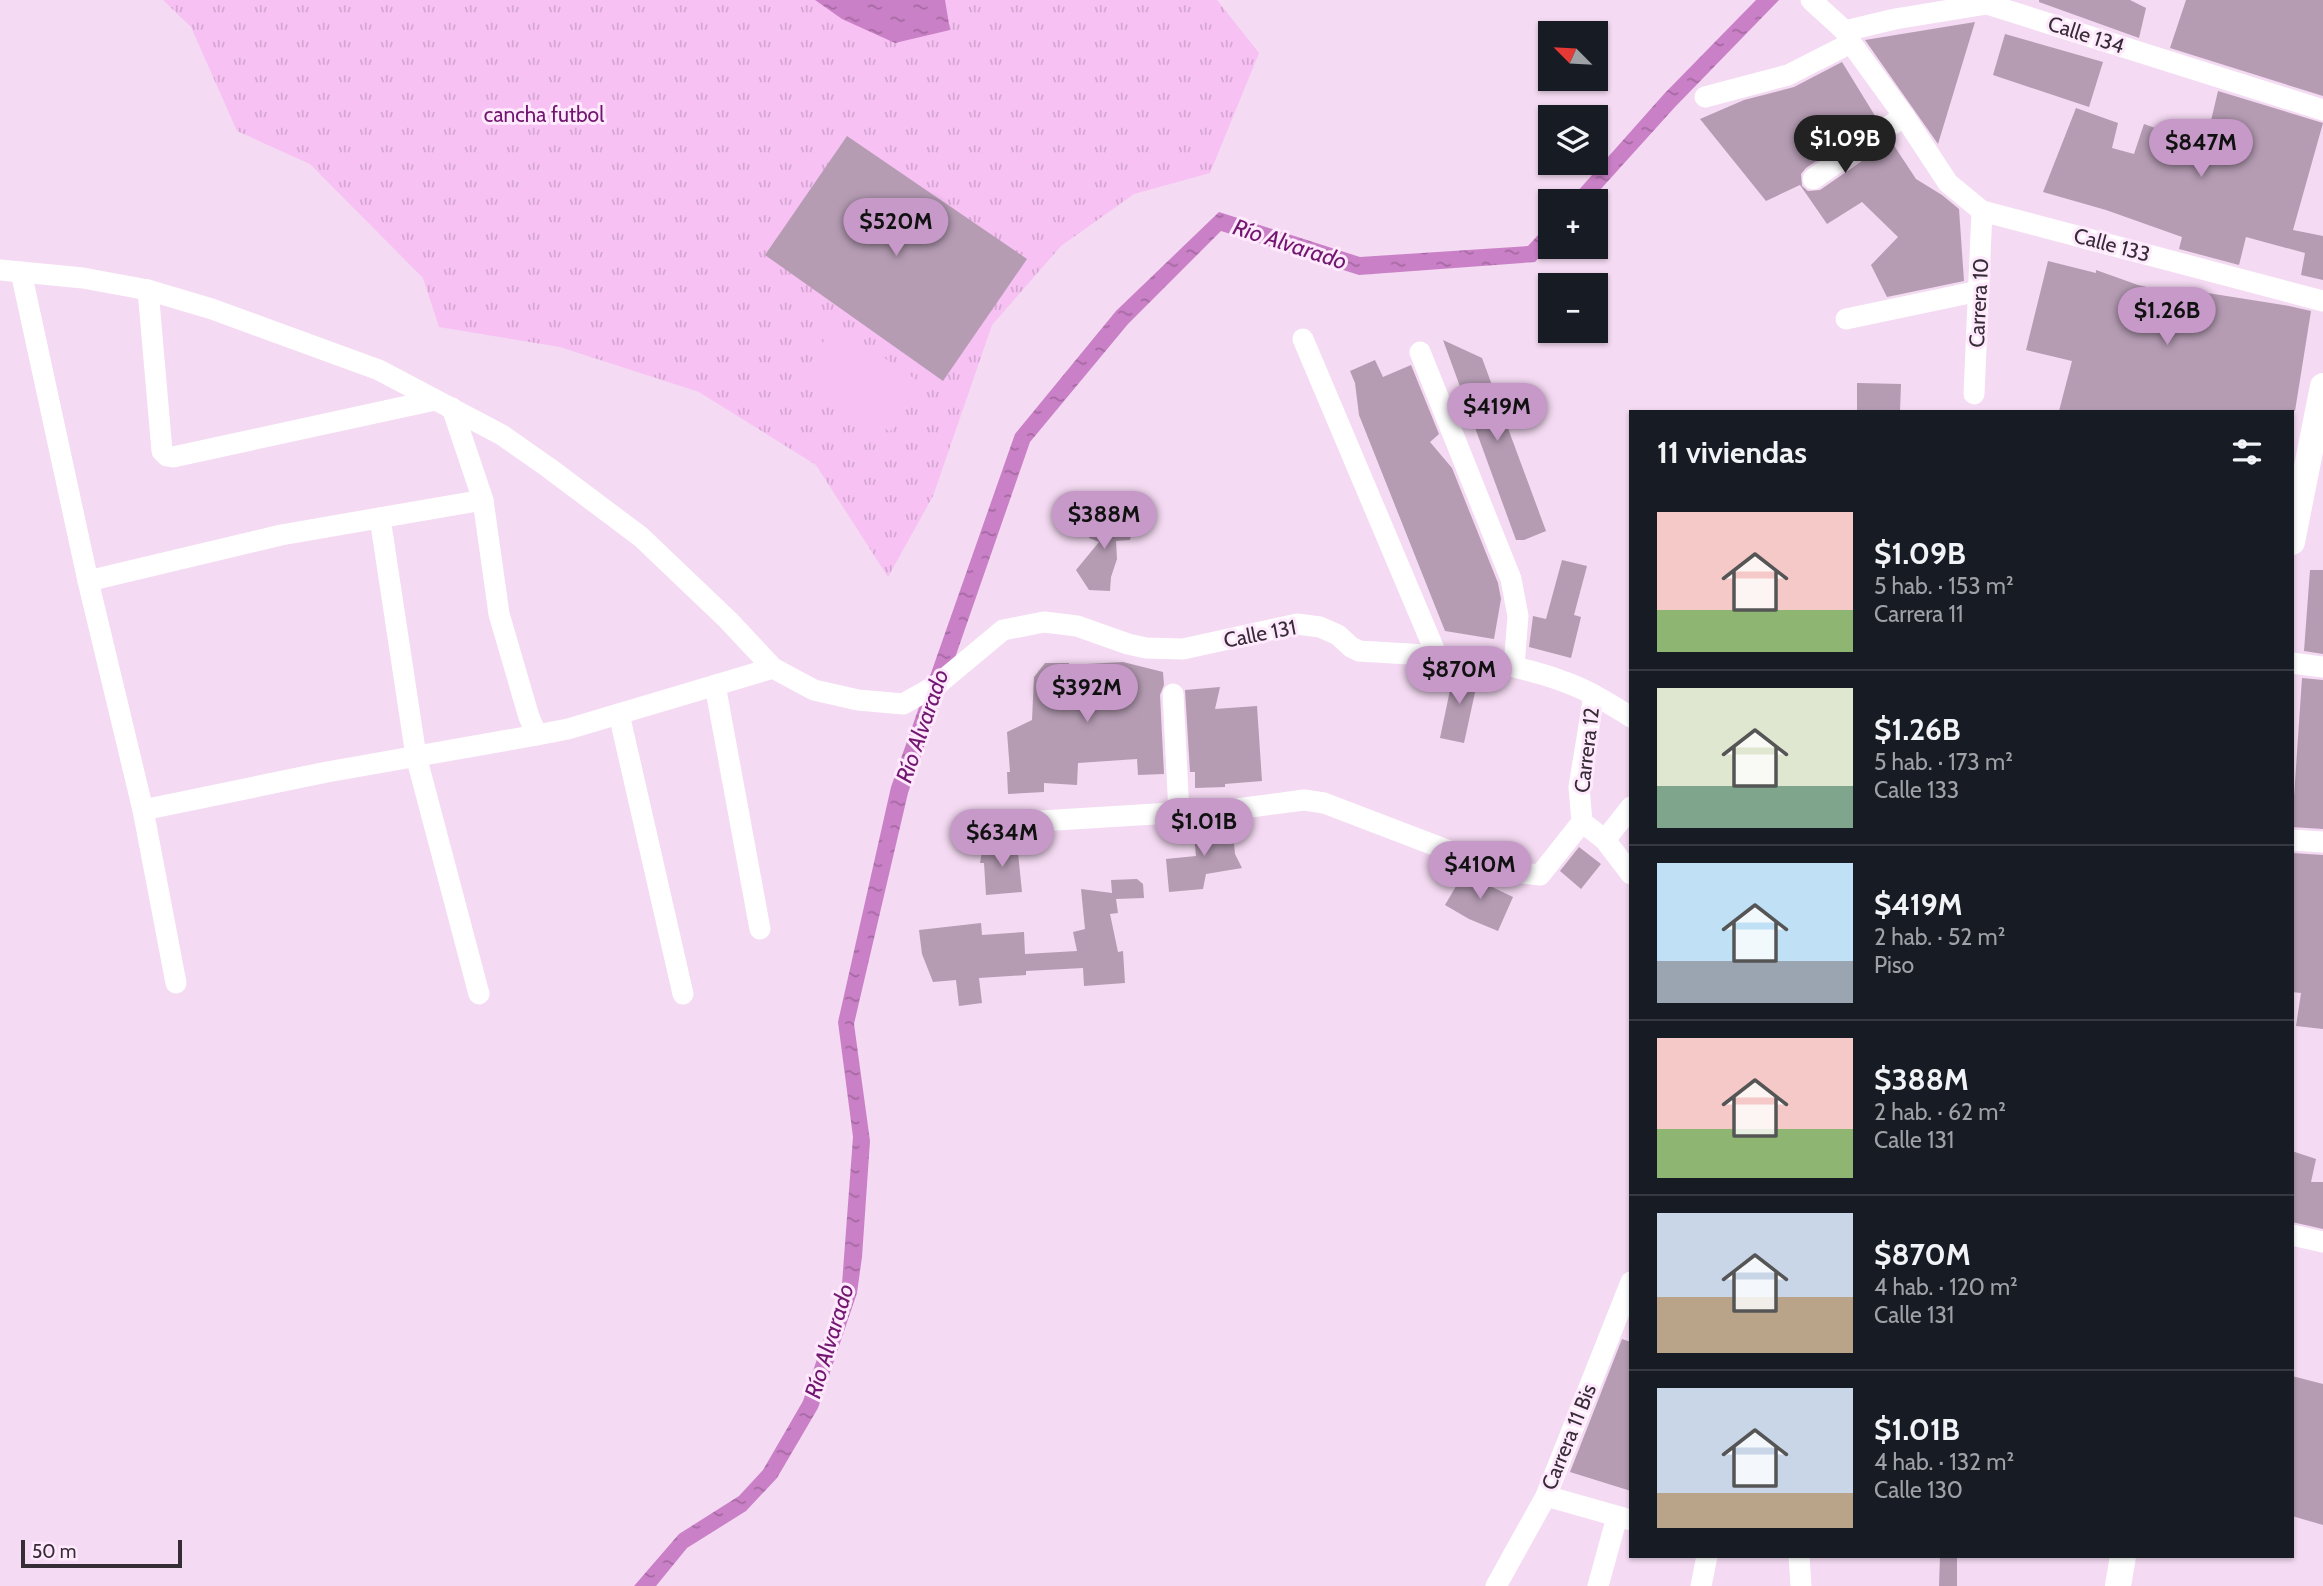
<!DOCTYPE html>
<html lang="es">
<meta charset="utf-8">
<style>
:root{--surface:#171b24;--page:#242831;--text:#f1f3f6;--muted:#9ea1a6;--line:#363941;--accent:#c699c9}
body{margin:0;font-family:Cabin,sans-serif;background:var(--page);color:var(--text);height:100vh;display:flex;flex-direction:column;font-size:26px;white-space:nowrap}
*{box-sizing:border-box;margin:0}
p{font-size:23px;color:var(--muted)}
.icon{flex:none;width:38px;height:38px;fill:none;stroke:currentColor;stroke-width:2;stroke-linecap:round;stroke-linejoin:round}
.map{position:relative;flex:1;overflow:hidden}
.drawer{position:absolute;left:1629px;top:410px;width:665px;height:1148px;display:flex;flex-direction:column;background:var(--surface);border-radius:0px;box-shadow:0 2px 5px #0004}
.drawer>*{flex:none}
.needle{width:46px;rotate:294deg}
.buttons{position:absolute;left:1538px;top:21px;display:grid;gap:14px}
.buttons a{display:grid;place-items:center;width:70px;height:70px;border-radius:0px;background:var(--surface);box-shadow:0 2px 5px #0004;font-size:35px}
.scale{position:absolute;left:21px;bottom:18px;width:161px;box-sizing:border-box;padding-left:7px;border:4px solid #352c35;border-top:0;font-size:19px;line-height:24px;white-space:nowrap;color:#352c35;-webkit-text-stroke:5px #ffe9fd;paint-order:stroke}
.price{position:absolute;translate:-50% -60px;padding:0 16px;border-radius:24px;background:var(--accent);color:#111;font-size:23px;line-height:46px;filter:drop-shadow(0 2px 4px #0008)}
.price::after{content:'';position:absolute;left:50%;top:42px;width:21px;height:16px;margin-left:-10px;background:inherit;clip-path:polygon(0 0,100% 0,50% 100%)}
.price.on{background:#222;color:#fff}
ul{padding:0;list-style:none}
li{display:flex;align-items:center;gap:21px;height:175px;padding:0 28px}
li+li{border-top:2px solid var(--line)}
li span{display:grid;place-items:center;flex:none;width:196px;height:140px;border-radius:0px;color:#555}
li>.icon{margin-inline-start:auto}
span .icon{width:84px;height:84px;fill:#fffc;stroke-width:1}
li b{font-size:30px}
h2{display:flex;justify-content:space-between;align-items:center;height:84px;padding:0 28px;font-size:30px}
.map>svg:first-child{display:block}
.park{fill:url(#park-tufts)}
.pitch{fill:#f7c1f3}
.water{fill:url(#water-ripples)}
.building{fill:#b59cb3}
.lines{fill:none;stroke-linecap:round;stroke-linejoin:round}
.minor{stroke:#fff;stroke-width:21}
.tertiary{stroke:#fff;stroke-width:26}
.labels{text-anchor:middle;stroke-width:6;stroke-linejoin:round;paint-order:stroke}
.street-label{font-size:21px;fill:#352c35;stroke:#ffe9fd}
.park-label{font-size:21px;fill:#70166f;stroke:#ffe9fd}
.water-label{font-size:23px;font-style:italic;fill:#711770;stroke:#ffe9fd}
</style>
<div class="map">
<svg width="2323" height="1586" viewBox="0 0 2323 1586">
<defs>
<pattern id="park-tufts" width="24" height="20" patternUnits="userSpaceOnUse" patternTransform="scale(1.75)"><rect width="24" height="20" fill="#f7c1f3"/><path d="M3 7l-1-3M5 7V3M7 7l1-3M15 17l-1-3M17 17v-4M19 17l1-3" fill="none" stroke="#d4a6d1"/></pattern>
<pattern id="water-ripples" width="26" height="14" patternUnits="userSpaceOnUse" patternTransform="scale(1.75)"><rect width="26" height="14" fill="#ca80c7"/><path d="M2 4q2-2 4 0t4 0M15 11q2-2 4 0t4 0" fill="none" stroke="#a569a2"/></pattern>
</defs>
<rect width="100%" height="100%" fill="#f4daf2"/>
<polygon class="park" points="163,0 1217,0 1259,53 1210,173 1134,194 1061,246 992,325 933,496 888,577 816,465 699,392 560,347 439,327 423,278 310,164 237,131 191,27"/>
<polygon class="pitch" points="835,323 919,382 890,432 803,374"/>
<g class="water">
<polygon points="815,0 945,0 950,30 895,43 842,19"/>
<polygon points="1756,0 1779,0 1675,107 1590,201 1569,201 1664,94"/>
<polygon points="1219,212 1360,257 1528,246 1550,222 1550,245 1535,262 1359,275 1221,231 1128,324 1030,442 908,793 854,1024 870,1141 862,1257 857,1293 818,1408 777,1478 746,1511 687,1548 656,1586 634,1586 679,1534 739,1496 763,1470 803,1401 842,1284 853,1137 838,1022 891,787 1015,434 1116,311"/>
</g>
<g class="building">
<polygon points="2039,0 2130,0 2146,8 2139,38 2039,2"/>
<polygon points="2186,0 2323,0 2323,96 2170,48"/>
<polygon points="1975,22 1938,144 1865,40"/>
<polygon points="2005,34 2103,62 2089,107 1993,75"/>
<polygon points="1842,62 1877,119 1806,168 1801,174 1802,186 1808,191 1820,190 1891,141 1916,179 1942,195 1959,209 1964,281 1887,297 1871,265 1898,237 1862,202 1827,224 1800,185 1766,201 1700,119 1744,100 1794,87"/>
<polygon points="2218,91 2323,123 2293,230 2323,236 2323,280 2301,275 2305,253 2246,237 2239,265 2179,249 2182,237 2106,210 2043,192 2076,108 2118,123 2112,148 2134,154 2144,124 2205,146"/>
<polygon points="847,136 1027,259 943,381 765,255"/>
<polygon points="2048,261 2096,273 2096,270 2138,285 2194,298 2195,291 2289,306 2311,311 2295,411 2059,411 2072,361 2026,350"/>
<polygon points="1443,340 1482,358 1546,531 1524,540 1516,540"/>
<polygon points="1375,360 1383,377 1411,365 1439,434 1430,442 1452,468 1498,583 1501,599 1494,639 1445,631 1359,415 1355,383 1350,371"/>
<polygon points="1857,383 1901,384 1900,411 1857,411"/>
<polygon points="1090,516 1124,518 1133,527 1130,540 1116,541 1117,559 1111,577 1110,591 1089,590 1076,570 1099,542 1089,538"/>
<polygon points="1562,560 1587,566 1574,615 1581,617 1571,658 1529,647 1533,616 1546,619"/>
<polygon points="2310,570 2323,570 2323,654 2304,651"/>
<polygon points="1123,662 1163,672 1164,685 1160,695 1164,774 1138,775 1137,759 1078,763 1077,785 1044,783 1044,792 1008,794 1007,772 1010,772 1007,732 1032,720 1034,677 1045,663 1069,663 1069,665"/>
<polygon points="1454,671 1479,674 1464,743 1440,738"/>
<polygon points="2302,678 2323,680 2323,829 2292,827"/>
<polygon points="1220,687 1215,709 1257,706 1262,781 1225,784 1225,787 1195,788 1195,772 1190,772 1185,690"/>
<polygon points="1232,822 1235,854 1242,868 1206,874 1203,889 1169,892 1166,859 1196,856 1193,825"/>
<polygon points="1017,843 1022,892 986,895 984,863 980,863 983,846"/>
<polygon points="1579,847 1601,864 1581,889 1560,871"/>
<polygon points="2292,853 2323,855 2323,1029 2296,1026 2301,993 2292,992"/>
<polygon points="1465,871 1490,883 1488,885 1513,897 1498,931 1469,919 1445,905"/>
<polygon points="1137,879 1143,884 1144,898 1116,899 1118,913 1110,914 1118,952 1123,951 1125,983 1084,986 1083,968 1026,971 1026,975 979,978 982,1003 959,1006 956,980 933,982 922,954 919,930 981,923 982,935 1024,932 1025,954 1077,951 1073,932 1085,929 1081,889 1112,893 1111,880"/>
<polygon points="2292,1151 2316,1159 2311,1182 2323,1182 2323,1229 2292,1222"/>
<polygon points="1622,1339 1631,1342 1631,1491 1570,1472"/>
<polygon points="2292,1376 2323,1384 2323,1525 2292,1516"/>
<polygon points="1940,1556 1957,1556 1957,1586 1939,1586"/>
</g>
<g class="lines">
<g class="minor">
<polyline points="1811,0 1845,31 1851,43 1904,116 1948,183 1982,211 2323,301"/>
<polyline points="1845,31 1895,19 1987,4 2323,110"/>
<polyline points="1705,97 1788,75 1851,43"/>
<polyline points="1813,179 1904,116"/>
<path d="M0,270L83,278L148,290L212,309L379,370L502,435L549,468L641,537L728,620L773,668L814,690L858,700L903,704L937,685L1003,630L1044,622L1077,626L1128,644L1146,648L1183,649L1297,624L1320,627L1338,635L1351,647L1359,651C1428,655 1499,657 1565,682C1588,690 1610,704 1631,717"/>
<polyline points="21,272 88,581 143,810 327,772 537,735"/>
<polyline points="148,290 162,451 167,456 173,457 435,400"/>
<polyline points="1846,319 1979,291"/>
<polyline points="1303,339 1437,656"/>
<polyline points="1420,352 1511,579 1518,616 1514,666"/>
<polyline points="1974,394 1982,211"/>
<polyline points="452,408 483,500 499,614 529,717 537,735 568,729 773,668"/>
<polyline points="380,518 416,756 479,994"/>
<polyline points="88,581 281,535 483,500"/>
<polyline points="2292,663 2323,667"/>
<polyline points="715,685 760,929"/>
<polyline points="1173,694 1179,813"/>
<polyline points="619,714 683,994"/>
<polyline points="143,810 176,983"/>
<polyline points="1582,822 1605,840 1631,874"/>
<polyline points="976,825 1236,809 1304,800 1324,803 1502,871 1540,875 1582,822 1579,787 1594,695"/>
<polyline points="1605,840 1631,807"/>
<polyline points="2292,840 2323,842"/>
<polyline points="2292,1235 2323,1242"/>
<polyline points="1546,1496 1631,1520"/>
<polyline points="1799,1556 1801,1586"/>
<polyline points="1496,1586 1546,1496 1631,1282"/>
<polyline points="1598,1586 1617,1517"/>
<polyline points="1701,1586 1707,1556"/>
</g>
<g class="tertiary">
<polyline points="2292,542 2323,386"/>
<polyline points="2118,1586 2123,1556"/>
</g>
</g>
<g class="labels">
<g class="street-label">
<text transform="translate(2086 35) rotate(18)" y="7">Calle 134</text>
<text transform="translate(2112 245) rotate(15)" y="7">Calle 133</text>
<text transform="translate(1979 303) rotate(-87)" y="7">Carrera 10</text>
<text transform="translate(1260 634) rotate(-11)" y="7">Calle 131</text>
<text transform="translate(1587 750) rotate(-83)" y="7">Carrera 12</text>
<text transform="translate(1569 1437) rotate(-68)" y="7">Carrera 11 Bis</text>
</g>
<g class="park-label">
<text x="544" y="122">cancha futbol</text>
</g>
<g class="water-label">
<text transform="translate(1290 244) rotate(18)" y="8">Río Alvarado</text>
<text transform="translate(922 726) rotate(-71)" y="8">Río Alvarado</text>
<text transform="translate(829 1341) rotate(-73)" y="8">Río Alvarado</text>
</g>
</g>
</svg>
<div class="buttons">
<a><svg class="needle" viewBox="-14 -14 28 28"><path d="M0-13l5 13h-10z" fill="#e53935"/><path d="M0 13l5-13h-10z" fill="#9ea1a6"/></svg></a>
<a><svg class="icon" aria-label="layers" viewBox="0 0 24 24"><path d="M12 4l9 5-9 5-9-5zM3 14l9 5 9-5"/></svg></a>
<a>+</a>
<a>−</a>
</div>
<div class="scale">50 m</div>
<b class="price on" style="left:1845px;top:175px">$1.09B</b>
<b class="price" style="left:2201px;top:179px">$847M</b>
<b class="price" style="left:896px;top:258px">$520M</b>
<b class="price" style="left:2167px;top:347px">$1.26B</b>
<b class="price" style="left:1497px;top:443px">$419M</b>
<b class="price" style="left:1104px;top:551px">$388M</b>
<b class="price" style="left:1459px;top:706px">$870M</b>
<b class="price" style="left:1087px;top:724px">$392M</b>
<b class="price" style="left:1204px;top:858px">$1.01B</b>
<b class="price" style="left:1002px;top:869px">$634M</b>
<b class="price" style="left:1480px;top:901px">$410M</b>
<section class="drawer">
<h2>11 viviendas<svg class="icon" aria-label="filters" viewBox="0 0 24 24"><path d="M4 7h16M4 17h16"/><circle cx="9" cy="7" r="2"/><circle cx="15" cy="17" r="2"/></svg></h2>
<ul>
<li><span style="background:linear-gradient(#f6c9c9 70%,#8fb573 0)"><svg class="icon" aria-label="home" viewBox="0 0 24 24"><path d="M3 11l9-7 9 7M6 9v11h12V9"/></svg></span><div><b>$1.09B</b><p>5 hab. · 153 m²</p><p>Carrera 11</p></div></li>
<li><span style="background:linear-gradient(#dfe7d0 70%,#7fa58c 0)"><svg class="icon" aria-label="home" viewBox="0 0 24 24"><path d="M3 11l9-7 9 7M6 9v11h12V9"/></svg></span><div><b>$1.26B</b><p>5 hab. · 173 m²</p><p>Calle 133</p></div></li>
<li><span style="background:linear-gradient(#bfe0f5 70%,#9aa5b1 0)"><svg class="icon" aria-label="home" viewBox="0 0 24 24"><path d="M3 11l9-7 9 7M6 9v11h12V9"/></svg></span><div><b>$419M</b><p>2 hab. · 52 m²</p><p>Piso</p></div></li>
<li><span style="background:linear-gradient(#f6c9c9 65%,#8fb573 0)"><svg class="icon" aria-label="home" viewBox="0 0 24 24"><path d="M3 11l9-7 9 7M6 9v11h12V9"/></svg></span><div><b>$388M</b><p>2 hab. · 62 m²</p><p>Calle 131</p></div></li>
<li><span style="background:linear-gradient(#c9d6e8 60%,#b9a48a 0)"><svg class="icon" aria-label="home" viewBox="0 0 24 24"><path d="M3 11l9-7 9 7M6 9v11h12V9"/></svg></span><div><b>$870M</b><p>4 hab. · 120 m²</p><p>Calle 131</p></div></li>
<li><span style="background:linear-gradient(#c9d6e8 75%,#b9a48a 0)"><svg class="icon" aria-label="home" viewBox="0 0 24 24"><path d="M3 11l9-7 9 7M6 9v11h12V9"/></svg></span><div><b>$1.01B</b><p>4 hab. · 132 m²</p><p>Calle 130</p></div></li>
</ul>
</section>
</div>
